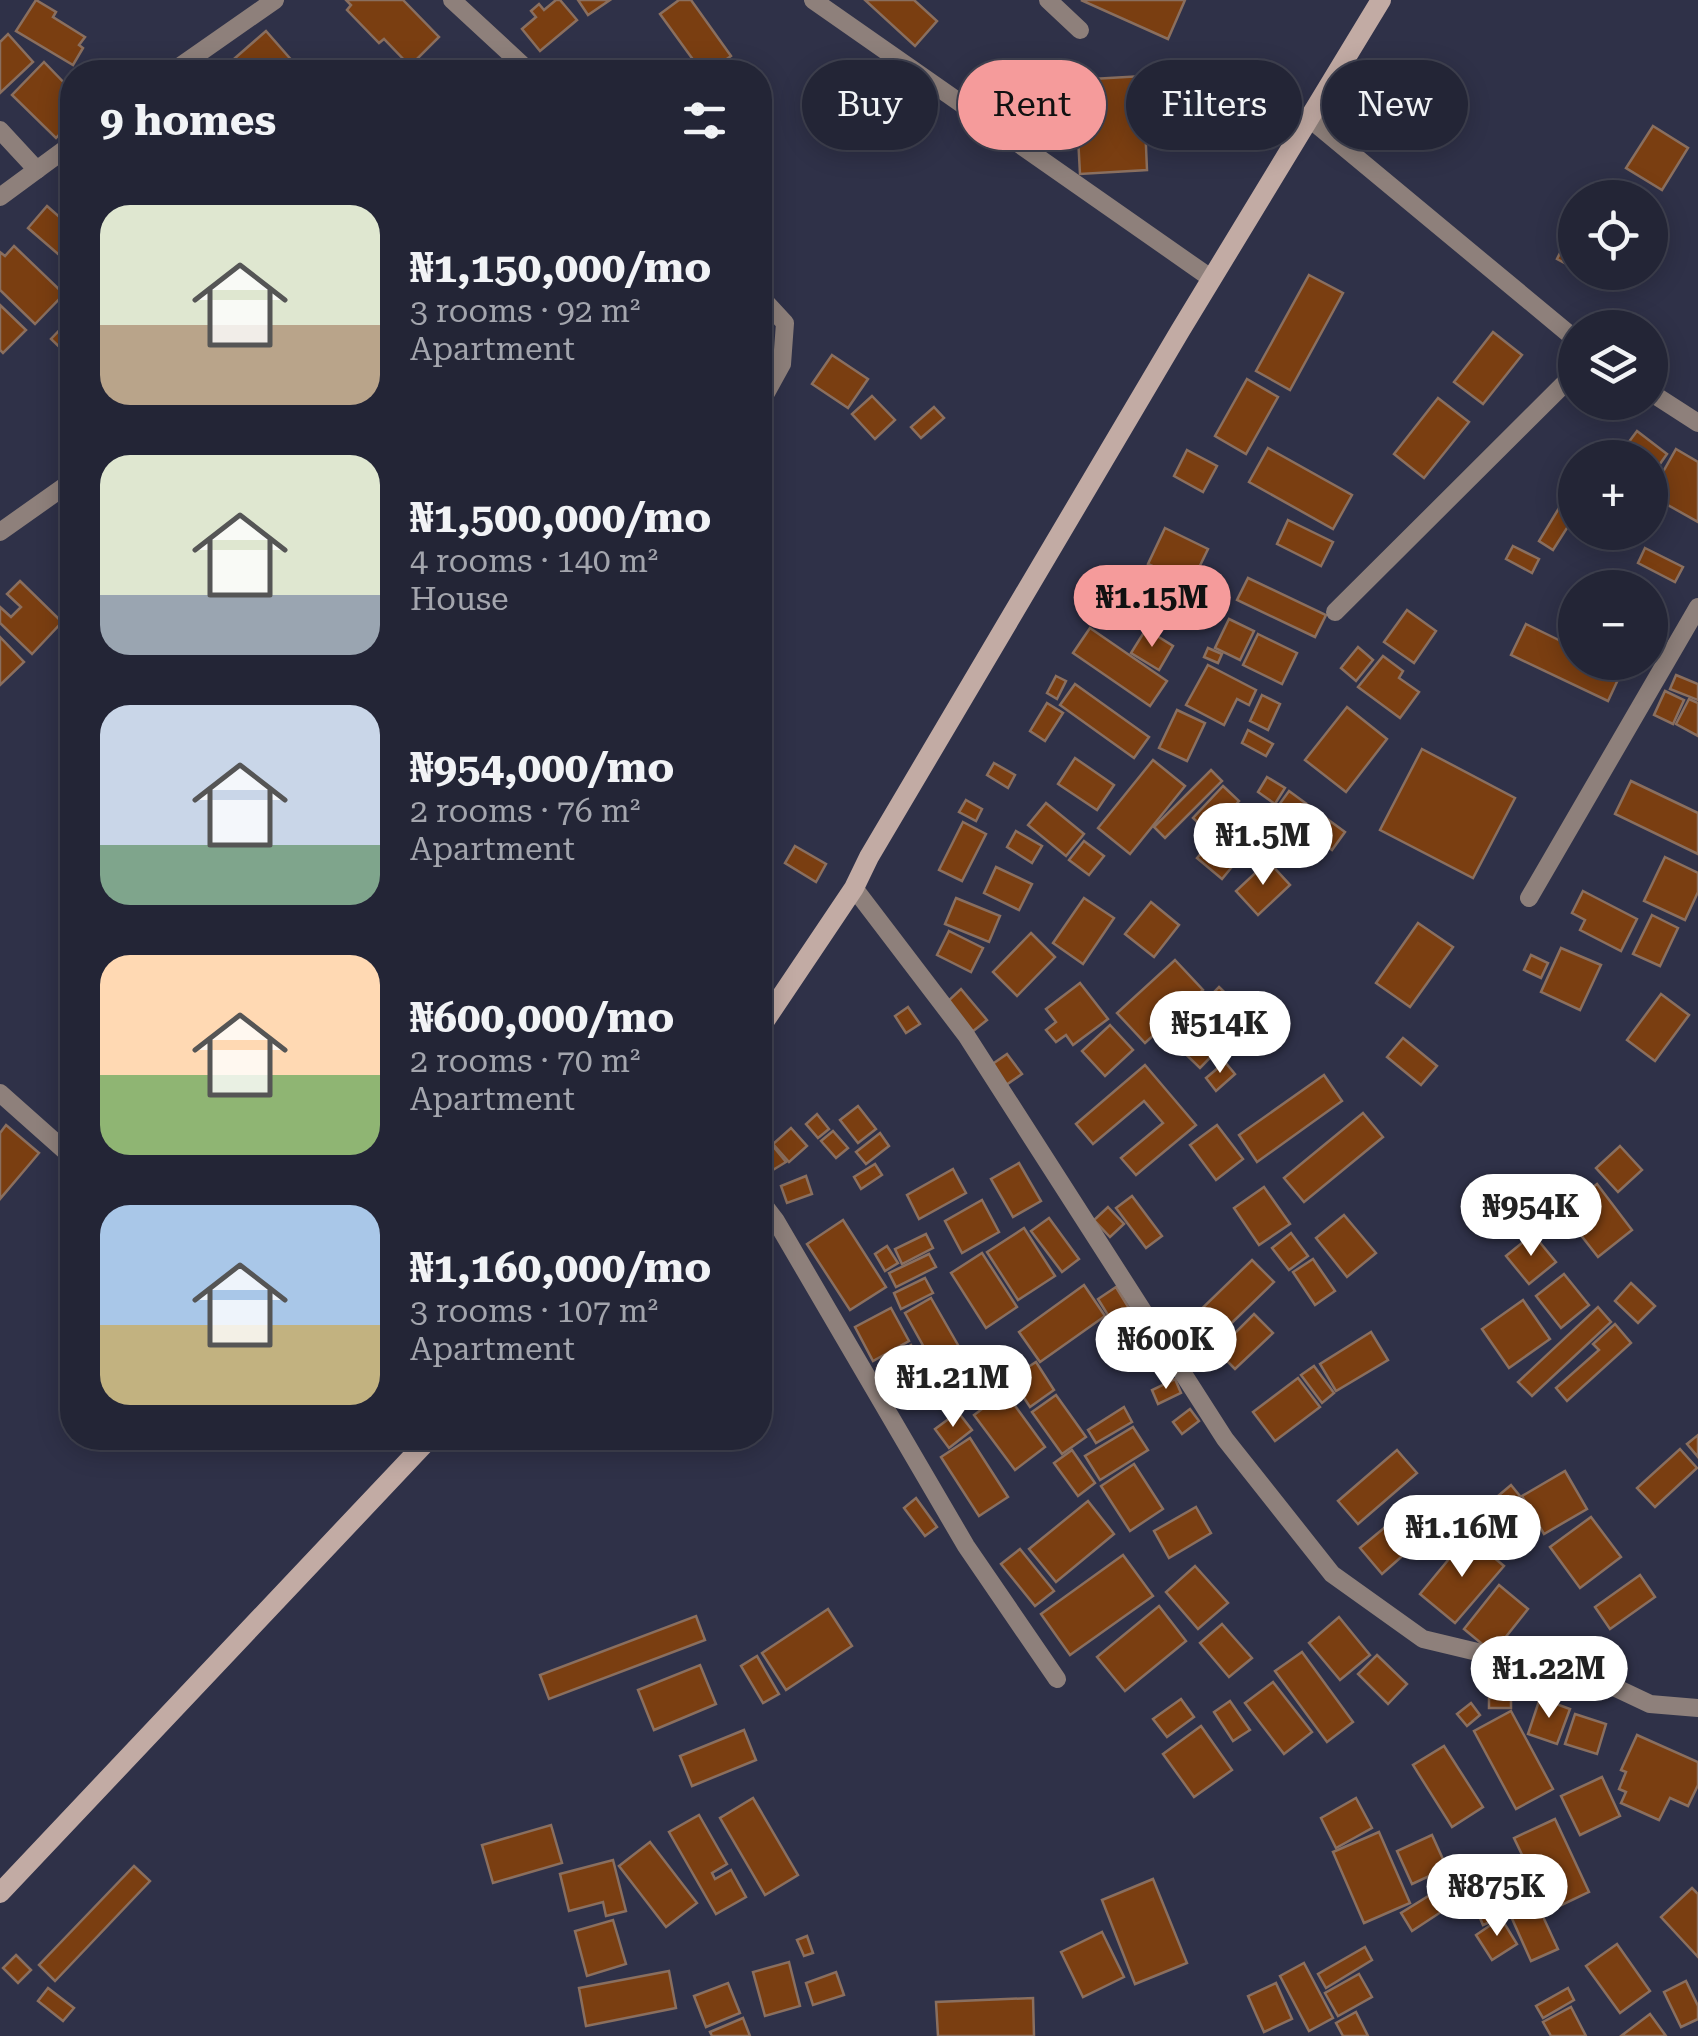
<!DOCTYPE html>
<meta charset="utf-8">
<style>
:root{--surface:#232536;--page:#2f3142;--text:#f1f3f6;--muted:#a3a5ad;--line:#404251;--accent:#f59b9b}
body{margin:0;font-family:"Roboto Serif",serif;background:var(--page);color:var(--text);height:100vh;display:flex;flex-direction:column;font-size:38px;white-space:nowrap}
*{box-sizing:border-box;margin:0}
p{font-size:32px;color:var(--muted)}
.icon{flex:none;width:55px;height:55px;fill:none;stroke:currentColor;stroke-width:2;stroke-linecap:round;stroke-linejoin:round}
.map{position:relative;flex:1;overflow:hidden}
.drawer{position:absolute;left:60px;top:60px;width:712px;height:1390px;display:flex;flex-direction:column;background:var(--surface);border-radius:40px;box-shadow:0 5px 25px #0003,0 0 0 2px var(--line)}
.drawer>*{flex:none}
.hud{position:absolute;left:802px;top:60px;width:745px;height:90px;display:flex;gap:20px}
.fabs{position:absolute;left:1558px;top:180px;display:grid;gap:20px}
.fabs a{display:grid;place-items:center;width:110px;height:110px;border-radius:50%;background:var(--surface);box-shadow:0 5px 25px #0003,0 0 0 2px var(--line);font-size:50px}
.price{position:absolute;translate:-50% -85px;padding:0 22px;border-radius:35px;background:#fff;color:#222;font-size:32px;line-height:65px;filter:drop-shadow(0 2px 5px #0008)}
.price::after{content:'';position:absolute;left:50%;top:60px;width:30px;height:22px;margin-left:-15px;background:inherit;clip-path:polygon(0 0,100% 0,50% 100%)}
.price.active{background:var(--accent);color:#111}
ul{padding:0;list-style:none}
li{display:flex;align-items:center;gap:30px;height:250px;padding:0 40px}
li span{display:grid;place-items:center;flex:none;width:280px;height:200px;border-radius:30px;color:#555}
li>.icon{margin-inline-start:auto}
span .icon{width:120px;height:120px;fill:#fffc;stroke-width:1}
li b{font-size:42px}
h2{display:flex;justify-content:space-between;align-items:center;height:120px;padding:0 40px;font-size:42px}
.pill{padding:0 35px;border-radius:45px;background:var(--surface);box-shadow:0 5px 25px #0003,0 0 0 2px var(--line);font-size:35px;line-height:90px}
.pill.active{background:var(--accent);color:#111}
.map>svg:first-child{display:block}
.building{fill:#7a3e11;stroke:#8a6f5f;stroke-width:2.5}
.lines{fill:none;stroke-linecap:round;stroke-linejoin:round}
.minor{stroke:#8e807b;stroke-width:18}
.secondary{stroke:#c2aba4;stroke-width:20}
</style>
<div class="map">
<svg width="1698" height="2036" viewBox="0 0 1698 2036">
<rect width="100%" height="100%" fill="#2f3148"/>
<g class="building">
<polygon points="36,0 56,12 53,17 85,37 79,45 83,48 73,65 16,31"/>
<polygon points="346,0 403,0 439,37 410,66 384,39 379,43 347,10 351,5"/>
<polygon points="556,0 560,0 577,20 540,51 522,29 536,17 531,11 539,4 544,10"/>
<polygon points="578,0 610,0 588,15"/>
<polygon points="679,0 691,0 731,56 708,72 702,72 660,14"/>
<polygon points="865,0 914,0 937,21 915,46"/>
<polygon points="1081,0 1185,0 1168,39"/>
<polygon points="266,31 301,71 298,72 219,72"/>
<polygon points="8,34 33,62 0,93 0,42"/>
<polygon points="44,62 72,91 72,121 56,138 12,95"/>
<polygon points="1143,76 1147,170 1080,174 1075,80"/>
<polygon points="1388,100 1409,111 1400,127 1379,116"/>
<polygon points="1653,126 1688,148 1662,190 1626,168"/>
<polygon points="1606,187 1621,198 1599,198"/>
<polygon points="47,206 72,228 72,266 28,228"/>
<polygon points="1566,241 1575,246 1574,268 1557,259"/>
<polygon points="14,246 64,294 35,324 0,290 0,252 5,256"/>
<polygon points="1309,275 1343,293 1290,390 1256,371"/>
<polygon points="0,305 26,330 3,353 0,350"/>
<polygon points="72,317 72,359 51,339"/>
<polygon points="1493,332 1522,355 1483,404 1454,382"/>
<polygon points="832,355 868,379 848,408 812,384"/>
<polygon points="1247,379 1278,397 1246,454 1215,436"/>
<polygon points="872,396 895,420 875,439 852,414"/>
<polygon points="1438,398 1469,422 1424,478 1394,454"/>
<polygon points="934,407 944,418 921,438 911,427"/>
<polygon points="1637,431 1667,454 1650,478 1650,458 1617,458"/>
<polygon points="1268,448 1352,495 1333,529 1249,482"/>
<polygon points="1676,449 1698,462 1698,522 1650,495"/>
<polygon points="1187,450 1217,466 1203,492 1174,476"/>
<polygon points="1559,508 1574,517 1553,550 1539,541"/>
<polygon points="1288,520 1333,542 1321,566 1277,544"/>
<polygon points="1165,528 1208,549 1191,584 1148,564"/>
<polygon points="1513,546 1539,559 1532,573 1506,559"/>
<polygon points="1645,548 1683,567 1675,582 1638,563"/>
<polygon points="1248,578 1326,615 1315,637 1237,600"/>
<polygon points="20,581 62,622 32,654 0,623 0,607 11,617 21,607 7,594"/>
<polygon points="1407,610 1436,631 1414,663 1384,642"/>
<polygon points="1229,619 1254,631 1240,660 1215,648"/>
<polygon points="1526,624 1575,648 1575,662 1605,662 1622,671 1608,701 1511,655"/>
<polygon points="1090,628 1167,681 1150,706 1073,653"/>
<polygon points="1146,629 1173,646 1159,670 1131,653"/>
<polygon points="1258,634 1297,653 1282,684 1243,665"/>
<polygon points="0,637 24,662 0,685"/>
<polygon points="1358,647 1373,660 1356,681 1341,668"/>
<polygon points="1208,648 1222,654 1218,663 1204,657"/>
<polygon points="1383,656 1403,671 1399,678 1419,692 1400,718 1358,687"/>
<polygon points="1208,665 1256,690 1249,705 1237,699 1224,725 1186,705"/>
<polygon points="1676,675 1698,684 1698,700 1670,689"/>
<polygon points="1056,676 1066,681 1057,699 1047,693"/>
<polygon points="1075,684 1149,737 1134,758 1060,705"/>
<polygon points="1665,691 1684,700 1673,724 1654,715"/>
<polygon points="1262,695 1280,704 1268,730 1250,721"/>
<polygon points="1689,699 1698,703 1698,736 1676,724"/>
<polygon points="1047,703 1063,713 1045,741 1030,731"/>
<polygon points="1347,707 1387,739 1346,792 1305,760"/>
<polygon points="1177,710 1205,723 1187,761 1159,748"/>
<polygon points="1248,730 1273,744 1266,756 1242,743"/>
<polygon points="1422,749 1515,798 1473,878 1380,830"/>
<polygon points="1075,758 1114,785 1097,810 1058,784"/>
<polygon points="1153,760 1185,786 1130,854 1098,828"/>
<polygon points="994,763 1015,775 1008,788 987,775"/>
<polygon points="1211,770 1222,781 1165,838 1154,827"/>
<polygon points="1267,777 1285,788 1275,804 1258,792"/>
<polygon points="1631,781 1698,813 1698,854 1615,814"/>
<polygon points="1223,786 1239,801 1209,833 1193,818"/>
<polygon points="1289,791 1345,832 1332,850 1276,809"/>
<polygon points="966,800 982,809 976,821 959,812"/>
<polygon points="1046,803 1084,834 1066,856 1028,825"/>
<polygon points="963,822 986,834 962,881 939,870"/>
<polygon points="1226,824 1250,845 1222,879 1197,858"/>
<polygon points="1016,831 1042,846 1032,863 1007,847"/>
<polygon points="1084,841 1104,856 1089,875 1069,860"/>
<polygon points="795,846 826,864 816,882 785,863"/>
<polygon points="1665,857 1698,873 1698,892 1685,920 1644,901"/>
<polygon points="1268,861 1290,885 1258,915 1236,891"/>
<polygon points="996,867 1032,884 1019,910 984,893"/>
<polygon points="1583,891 1637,919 1621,951 1580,930 1585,920 1572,913"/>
<polygon points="956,898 1000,916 989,942 945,924"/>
<polygon points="1084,898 1114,918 1083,964 1053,943"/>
<polygon points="1151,902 1179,925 1154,957 1125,934"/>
<polygon points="1652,915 1678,928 1660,966 1633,954"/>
<polygon points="1418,923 1453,947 1410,1007 1376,983"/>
<polygon points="949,931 983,948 971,972 937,955"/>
<polygon points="1031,933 1055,957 1017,996 993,972"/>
<polygon points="1561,948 1601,965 1580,1010 1541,992"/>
<polygon points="1531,955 1548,963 1541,978 1524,970"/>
<polygon points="1175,960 1203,990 1145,1043 1117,1013"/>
<polygon points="1080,983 1108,1019 1073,1045 1066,1035 1056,1042 1046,1030 1056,1022 1046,1009"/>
<polygon points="1219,987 1250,1017 1200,1068 1169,1038"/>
<polygon points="961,989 987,1020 972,1032 947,1002"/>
<polygon points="1661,994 1689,1015 1655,1061 1627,1040"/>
<polygon points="908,1007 920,1024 906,1033 895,1016"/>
<polygon points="1110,1025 1133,1050 1105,1076 1082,1051"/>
<polygon points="1403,1038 1437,1066 1421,1085 1387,1057"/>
<polygon points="1007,1054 1022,1074 1006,1085 991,1065"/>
<polygon points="1225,1062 1235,1074 1216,1091 1206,1078"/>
<polygon points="1145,1065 1196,1125 1136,1175 1121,1158 1163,1123 1144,1101 1093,1144 1076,1124"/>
<polygon points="1324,1075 1342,1101 1257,1162 1239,1135"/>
<polygon points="858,1106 876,1129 858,1143 840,1120"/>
<polygon points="1363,1113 1383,1137 1304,1202 1284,1178"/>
<polygon points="817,1114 829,1129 818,1138 806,1124"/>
<polygon points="6,1125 39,1153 0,1199 0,1133"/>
<polygon points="1217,1125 1243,1159 1216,1180 1190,1145"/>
<polygon points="791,1128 807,1146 789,1162 773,1144"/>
<polygon points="833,1131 848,1148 836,1158 821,1141"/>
<polygon points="880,1133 889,1146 866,1164 856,1152"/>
<polygon points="772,1145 786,1162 763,1176 760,1152"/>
<polygon points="1620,1146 1642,1170 1618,1192 1596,1168"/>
<polygon points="1019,1163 1041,1201 1013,1217 991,1179"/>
<polygon points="875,1164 882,1175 861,1189 854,1177"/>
<polygon points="953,1169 966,1193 919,1219 907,1195"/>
<polygon points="806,1176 812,1194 787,1203 781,1186"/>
<polygon points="1560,1178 1569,1194 1545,1208 1536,1192"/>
<polygon points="1597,1184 1632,1230 1598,1257 1562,1211"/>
<polygon points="1264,1187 1290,1224 1259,1245 1234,1208"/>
<polygon points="1132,1196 1162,1236 1146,1248 1116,1208"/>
<polygon points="982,1200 999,1232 962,1253 945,1221"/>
<polygon points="1108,1207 1124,1224 1110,1237 1094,1220"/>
<polygon points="1344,1215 1376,1253 1347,1277 1316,1238"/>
<polygon points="1049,1218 1079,1259 1062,1272 1031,1231"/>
<polygon points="843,1220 886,1287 850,1310 807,1244"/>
<polygon points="1024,1228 1055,1276 1018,1300 987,1252"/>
<polygon points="1291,1233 1308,1256 1289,1270 1272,1248"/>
<polygon points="926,1234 933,1248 902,1264 895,1249"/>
<polygon points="1533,1234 1556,1262 1529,1284 1506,1256"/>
<polygon points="887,1246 898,1263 885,1271 875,1254"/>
<polygon points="982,1253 1017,1307 986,1328 951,1273"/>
<polygon points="929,1254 936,1267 896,1287 889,1273"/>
<polygon points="1313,1259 1335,1291 1315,1305 1293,1272"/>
<polygon points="1252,1260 1274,1282 1210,1344 1188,1322"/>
<polygon points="1564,1274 1589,1305 1561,1328 1536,1296"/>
<polygon points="925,1278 933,1293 901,1309 894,1293"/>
<polygon points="1631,1283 1655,1306 1638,1323 1615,1301"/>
<polygon points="1084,1285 1105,1316 1040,1362 1019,1332"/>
<polygon points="1116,1287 1149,1341 1131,1352 1098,1299"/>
<polygon points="931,1298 962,1352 935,1367 905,1313"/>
<polygon points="1523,1300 1550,1339 1509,1368 1482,1329"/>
<polygon points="1598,1307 1611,1322 1532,1396 1518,1382"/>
<polygon points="891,1308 909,1341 873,1361 855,1327"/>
<polygon points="1254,1314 1273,1333 1235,1369 1217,1351"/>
<polygon points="1615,1324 1631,1343 1567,1401 1556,1388 1599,1350 1593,1344"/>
<polygon points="1371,1332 1388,1360 1336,1391 1320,1364"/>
<polygon points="911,1345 924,1364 889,1387 877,1368"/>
<polygon points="1036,1362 1054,1390 1030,1407 1011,1378"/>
<polygon points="1314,1366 1334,1393 1322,1403 1301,1375"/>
<polygon points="1298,1378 1320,1407 1275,1441 1253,1412"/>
<polygon points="1175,1379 1181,1393 1158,1404 1152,1390"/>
<polygon points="1005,1392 1045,1447 1015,1470 974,1415"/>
<polygon points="1056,1395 1086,1437 1062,1454 1032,1412"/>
<polygon points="1124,1407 1132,1422 1096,1443 1088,1430"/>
<polygon points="1190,1409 1199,1421 1182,1434 1173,1422"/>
<polygon points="958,1412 972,1430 949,1448 935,1429"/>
<polygon points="1133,1427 1148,1450 1100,1480 1085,1456"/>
<polygon points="1698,1435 1698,1457 1687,1444"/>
<polygon points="970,1438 1008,1497 979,1516 941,1457"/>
<polygon points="1680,1449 1697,1468 1655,1507 1637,1488"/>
<polygon points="1072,1450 1095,1483 1078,1496 1054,1463"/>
<polygon points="1397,1450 1417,1473 1358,1524 1338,1501"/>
<polygon points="1134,1464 1163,1509 1130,1531 1101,1486"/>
<polygon points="1565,1471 1587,1509 1544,1534 1522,1496"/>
<polygon points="1511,1485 1520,1496 1507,1507 1498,1496"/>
<polygon points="916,1498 937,1527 925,1536 904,1508"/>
<polygon points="1088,1501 1114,1534 1056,1582 1029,1549"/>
<polygon points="1196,1507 1211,1533 1169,1558 1154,1531"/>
<polygon points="1591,1517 1621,1557 1580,1588 1550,1547"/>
<polygon points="1396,1518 1417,1543 1382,1574 1360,1548"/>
<polygon points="1468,1536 1504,1566 1455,1623 1420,1594"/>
<polygon points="1020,1549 1054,1591 1035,1606 1001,1564"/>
<polygon points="1123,1555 1153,1596 1070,1655 1041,1614"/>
<polygon points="1195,1566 1228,1603 1198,1629 1166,1592"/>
<polygon points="1640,1575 1655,1597 1610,1629 1595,1607"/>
<polygon points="1499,1585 1528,1609 1493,1653 1464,1629"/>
<polygon points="1159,1606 1186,1641 1125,1691 1097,1657"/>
<polygon points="828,1609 852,1646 786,1690 762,1653"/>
<polygon points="696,1616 705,1640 549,1699 540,1675"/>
<polygon points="1339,1617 1370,1655 1340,1680 1309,1643"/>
<polygon points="1222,1624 1252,1658 1229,1677 1200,1643"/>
<polygon points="1526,1644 1567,1649 1565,1661 1525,1656"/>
<polygon points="1302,1652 1353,1722 1327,1742 1275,1671"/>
<polygon points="1377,1655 1407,1684 1388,1704 1358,1674"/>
<polygon points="757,1656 779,1694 763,1703 741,1666"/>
<polygon points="700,1665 716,1704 654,1730 638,1690"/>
<polygon points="1273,1682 1312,1732 1284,1754 1245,1703"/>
<polygon points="1489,1693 1511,1694 1511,1708 1489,1708"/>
<polygon points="1540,1698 1570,1709 1557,1744 1528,1734"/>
<polygon points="1181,1699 1194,1717 1167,1737 1153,1719"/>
<polygon points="1230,1701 1250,1730 1233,1741 1214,1712"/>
<polygon points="1471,1703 1480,1715 1467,1726 1457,1714"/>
<polygon points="1511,1711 1553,1789 1516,1809 1474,1731"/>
<polygon points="1575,1714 1606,1724 1597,1754 1565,1744"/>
<polygon points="1201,1726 1232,1770 1194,1797 1163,1754"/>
<polygon points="744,1730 756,1760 692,1786 680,1756"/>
<polygon points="1637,1735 1698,1762 1698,1785 1688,1806 1670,1798 1659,1820 1621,1803 1626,1792 1619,1789 1626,1772 1621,1770"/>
<polygon points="1444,1746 1483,1807 1452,1827 1413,1765"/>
<polygon points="1602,1777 1620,1816 1580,1835 1561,1796"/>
<polygon points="753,1798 798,1875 765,1895 720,1818"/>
<polygon points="1356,1798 1372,1828 1336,1848 1321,1818"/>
<polygon points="699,1815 727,1864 712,1873 715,1879 731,1870 746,1897 716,1914 669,1832"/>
<polygon points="1555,1819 1589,1892 1549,1911 1514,1838"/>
<polygon points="551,1825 562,1863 493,1883 482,1845"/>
<polygon points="1379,1832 1410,1903 1364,1923 1333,1852"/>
<polygon points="1432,1835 1447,1868 1412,1884 1397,1851"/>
<polygon points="650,1842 697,1903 666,1927 619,1866"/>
<polygon points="613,1860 626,1911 606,1916 603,1902 569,1911 560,1874"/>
<polygon points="134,1866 150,1881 55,1981 39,1965"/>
<polygon points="1482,1870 1502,1917 1483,1925 1463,1878"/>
<polygon points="1153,1879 1187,1963 1135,1984 1102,1900"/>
<polygon points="1527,1882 1558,1949 1531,1961 1501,1894"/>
<polygon points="1692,1888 1698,1894 1698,1957 1661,1917"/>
<polygon points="1430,1895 1441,1912 1412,1931 1401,1913"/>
<polygon points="1501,1918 1517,1944 1492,1960 1476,1935"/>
<polygon points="613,1920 626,1964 587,1976 575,1931"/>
<polygon points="1102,1932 1124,1977 1083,1997 1061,1952"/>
<polygon points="807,1936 813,1953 804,1956 797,1940"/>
<polygon points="1617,1944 1650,1991 1620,2013 1586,1966"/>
<polygon points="1365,1947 1372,1960 1326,1988 1318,1974"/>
<polygon points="16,1955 31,1970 18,1983 3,1968"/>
<polygon points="789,1962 800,2006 765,2016 753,1972"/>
<polygon points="1304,1963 1333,2018 1309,2031 1280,1976"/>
<polygon points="669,1971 676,2008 586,2026 579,1988"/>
<polygon points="836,1972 844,1995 813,2005 806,1983"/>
<polygon points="1359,1974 1372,1997 1338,2016 1325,1993"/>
<polygon points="1686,1981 1698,2006 1698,2019 1681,2027 1664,1992"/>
<polygon points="728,1983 740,2013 706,2027 694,1996"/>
<polygon points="1276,1983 1292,2019 1264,2032 1248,1996"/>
<polygon points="48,1988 74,2008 63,2021 38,2001"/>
<polygon points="1568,1988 1574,2000 1543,2018 1536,2006"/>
<polygon points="1033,1998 1034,2036 938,2036 936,2002"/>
<polygon points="1571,2007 1586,2036 1551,2036 1543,2022"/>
<polygon points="1356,2012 1368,2036 1343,2036 1336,2023"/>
<polygon points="1650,2014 1666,2036 1621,2036"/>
<polygon points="743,2018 750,2036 712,2036 710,2032"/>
</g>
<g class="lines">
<g class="minor">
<polyline points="452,0 530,72"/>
<polyline points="813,0 1212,279"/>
<polyline points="1048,0 1080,30"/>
<polyline points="172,72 275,0"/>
<polyline points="1310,119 1575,339"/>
<polyline points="0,130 37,170"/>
<polyline points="0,197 72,144"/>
<polyline points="760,296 785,323 782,364 760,404"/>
<polyline points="1650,392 1698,423"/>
<polyline points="0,532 72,481"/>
<polyline points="1335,612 1575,373"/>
<polyline points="854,888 966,1035 1225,1439 1332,1574 1423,1639 1494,1656 1578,1670 1650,1704 1698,1708"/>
<polyline points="1529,898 1698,607"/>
<polyline points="0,1093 72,1157"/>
<polyline points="760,1200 776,1221 966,1546 1057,1679"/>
</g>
<g class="secondary">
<polyline points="760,1028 854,888 869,857 1180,331 1381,0"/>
<polyline points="0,1893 430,1438"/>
</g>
</g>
</svg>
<div class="fabs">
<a><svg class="icon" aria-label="locate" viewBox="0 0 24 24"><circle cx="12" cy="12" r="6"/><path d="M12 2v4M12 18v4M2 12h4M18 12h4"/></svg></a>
<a><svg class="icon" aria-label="layers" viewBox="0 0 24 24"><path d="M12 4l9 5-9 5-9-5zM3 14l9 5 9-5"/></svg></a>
<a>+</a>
<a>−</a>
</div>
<b class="price active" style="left:1152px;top:650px">₦1.15M</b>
<b class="price" style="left:1263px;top:888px">₦1.5M</b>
<b class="price" style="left:1220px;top:1076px">₦514K</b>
<b class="price" style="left:1531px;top:1259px">₦954K</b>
<b class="price" style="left:1166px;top:1392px">₦600K</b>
<b class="price" style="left:953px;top:1430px">₦1.21M</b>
<b class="price" style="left:1462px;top:1580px">₦1.16M</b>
<b class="price" style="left:1549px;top:1721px">₦1.22M</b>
<b class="price" style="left:1497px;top:1939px">₦875K</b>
<div class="hud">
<a class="pill">Buy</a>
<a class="pill active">Rent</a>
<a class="pill">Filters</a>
<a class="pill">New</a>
</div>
<section class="drawer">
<h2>9 homes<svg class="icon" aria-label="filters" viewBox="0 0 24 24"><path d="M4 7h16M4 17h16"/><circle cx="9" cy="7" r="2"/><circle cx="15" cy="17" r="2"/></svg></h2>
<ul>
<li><span style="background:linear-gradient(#dfe7d0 60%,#b9a48a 0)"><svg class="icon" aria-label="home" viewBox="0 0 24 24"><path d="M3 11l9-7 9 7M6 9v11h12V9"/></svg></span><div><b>₦1,150,000/mo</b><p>3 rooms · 92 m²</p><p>Apartment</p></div></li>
<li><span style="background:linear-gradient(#dfe7d0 70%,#9aa5b1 0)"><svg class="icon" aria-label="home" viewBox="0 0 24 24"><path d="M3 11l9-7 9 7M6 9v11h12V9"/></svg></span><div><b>₦1,500,000/mo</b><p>4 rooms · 140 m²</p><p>House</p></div></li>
<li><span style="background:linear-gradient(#c9d6e8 70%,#7fa58c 0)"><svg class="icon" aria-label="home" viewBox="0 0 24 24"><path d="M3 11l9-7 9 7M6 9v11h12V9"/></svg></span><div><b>₦954,000/mo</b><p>2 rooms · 76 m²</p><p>Apartment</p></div></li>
<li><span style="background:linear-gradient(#ffd9b3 60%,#8fb573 0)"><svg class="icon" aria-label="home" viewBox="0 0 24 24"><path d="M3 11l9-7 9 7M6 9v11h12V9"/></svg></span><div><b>₦600,000/mo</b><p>2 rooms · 70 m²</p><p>Apartment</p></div></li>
<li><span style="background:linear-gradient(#a9c7e8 60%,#c2b280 0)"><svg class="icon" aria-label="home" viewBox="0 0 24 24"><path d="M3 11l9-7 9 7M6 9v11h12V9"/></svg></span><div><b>₦1,160,000/mo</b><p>3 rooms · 107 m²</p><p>Apartment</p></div></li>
</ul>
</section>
</div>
